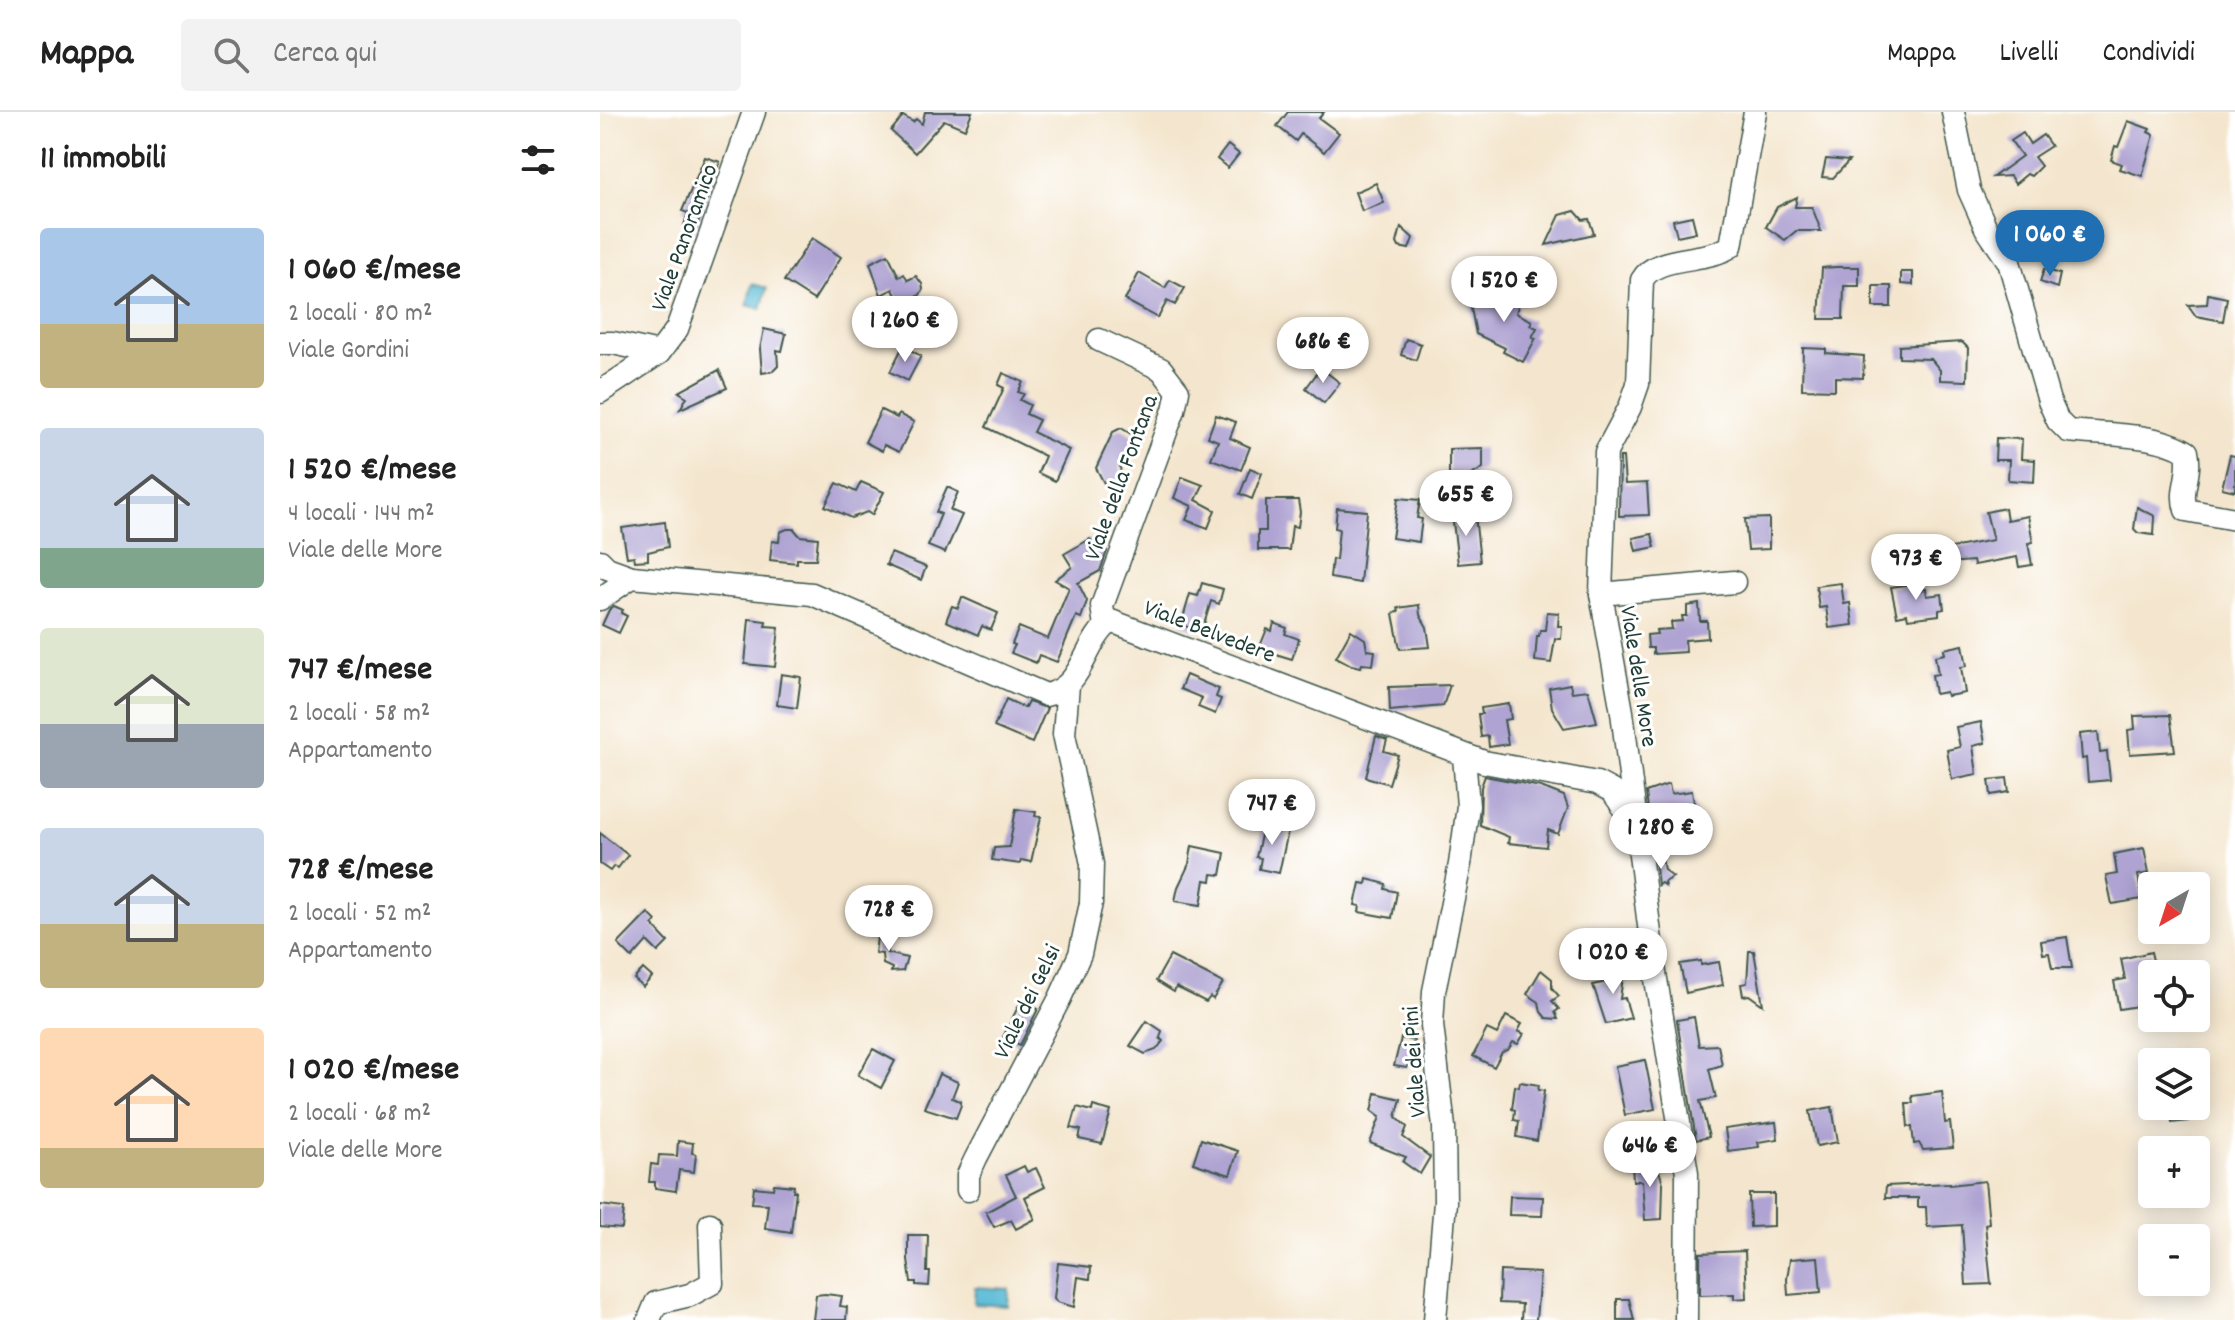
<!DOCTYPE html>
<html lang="it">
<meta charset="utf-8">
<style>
:root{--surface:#fff;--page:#f2f2f2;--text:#222;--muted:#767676;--line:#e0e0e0;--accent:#1f6fb2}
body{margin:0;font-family:Dekko,sans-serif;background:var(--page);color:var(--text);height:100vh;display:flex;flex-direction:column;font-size:30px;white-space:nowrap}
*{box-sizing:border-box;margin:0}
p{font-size:26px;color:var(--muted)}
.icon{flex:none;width:44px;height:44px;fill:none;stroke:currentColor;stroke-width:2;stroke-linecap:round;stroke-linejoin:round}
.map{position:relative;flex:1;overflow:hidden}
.panel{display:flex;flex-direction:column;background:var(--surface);width:600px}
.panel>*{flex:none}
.needle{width:52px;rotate:219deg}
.tools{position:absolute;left:1538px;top:760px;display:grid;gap:16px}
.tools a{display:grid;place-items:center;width:72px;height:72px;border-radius:8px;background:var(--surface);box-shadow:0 4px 20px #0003;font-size:40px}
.price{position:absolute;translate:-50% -68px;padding:0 18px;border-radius:28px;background:#fff;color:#222;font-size:26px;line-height:52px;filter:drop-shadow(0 2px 4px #0008)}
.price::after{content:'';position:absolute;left:50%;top:48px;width:24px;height:18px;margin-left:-12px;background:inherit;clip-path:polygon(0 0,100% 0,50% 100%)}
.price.selected{background:var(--accent);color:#fff}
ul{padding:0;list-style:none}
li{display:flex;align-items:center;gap:24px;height:200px;padding:0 40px}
li span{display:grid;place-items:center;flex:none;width:224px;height:160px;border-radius:8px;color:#555}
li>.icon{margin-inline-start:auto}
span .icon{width:96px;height:96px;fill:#fffc;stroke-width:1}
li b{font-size:34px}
h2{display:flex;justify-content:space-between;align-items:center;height:96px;padding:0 40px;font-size:34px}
header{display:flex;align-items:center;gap:48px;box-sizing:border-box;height:112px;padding:0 40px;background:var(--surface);border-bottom:2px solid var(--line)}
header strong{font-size:38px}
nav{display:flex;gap:44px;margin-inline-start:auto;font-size:28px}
.search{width:560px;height:72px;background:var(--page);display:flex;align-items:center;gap:20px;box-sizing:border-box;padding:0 28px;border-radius:8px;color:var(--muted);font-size:30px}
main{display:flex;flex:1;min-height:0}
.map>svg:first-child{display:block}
.water{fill:#55b9d4;stroke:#3a7b84;stroke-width:2}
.building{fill:#aea3d2}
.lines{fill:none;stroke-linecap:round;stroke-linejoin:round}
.minor-casing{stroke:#3f564b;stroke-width:25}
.minor{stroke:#fff;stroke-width:22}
.labels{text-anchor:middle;stroke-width:6;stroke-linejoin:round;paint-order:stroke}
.street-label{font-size:24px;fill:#1f3d34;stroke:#fff}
</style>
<header>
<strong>Mappa</strong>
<div class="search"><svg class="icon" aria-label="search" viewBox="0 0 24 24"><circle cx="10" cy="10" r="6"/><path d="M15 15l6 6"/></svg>Cerca qui</div>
<nav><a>Mappa</a><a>Livelli</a><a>Condividi</a></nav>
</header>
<main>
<section class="panel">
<h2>11 immobili<svg class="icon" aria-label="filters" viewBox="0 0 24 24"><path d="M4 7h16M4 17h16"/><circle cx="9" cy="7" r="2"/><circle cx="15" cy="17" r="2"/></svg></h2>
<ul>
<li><span style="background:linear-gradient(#a9c7e8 60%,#c2b280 0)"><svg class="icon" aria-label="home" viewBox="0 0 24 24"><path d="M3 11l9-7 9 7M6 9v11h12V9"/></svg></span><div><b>1 060 €/mese</b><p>2 locali · 80 m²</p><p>Viale Gordini</p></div></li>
<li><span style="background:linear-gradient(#c9d6e8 75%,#7fa58c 0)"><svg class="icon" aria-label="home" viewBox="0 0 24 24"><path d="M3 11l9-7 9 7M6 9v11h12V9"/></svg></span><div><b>1 520 €/mese</b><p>4 locali · 144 m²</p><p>Viale delle More</p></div></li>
<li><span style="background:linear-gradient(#dfe7d0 60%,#9aa5b1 0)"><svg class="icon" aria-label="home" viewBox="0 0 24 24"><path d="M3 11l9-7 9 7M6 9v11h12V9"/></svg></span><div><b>747 €/mese</b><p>2 locali · 58 m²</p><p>Appartamento</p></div></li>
<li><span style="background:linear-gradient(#c9d6e8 60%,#c2b280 0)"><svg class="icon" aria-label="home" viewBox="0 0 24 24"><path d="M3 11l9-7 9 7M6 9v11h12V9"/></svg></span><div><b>728 €/mese</b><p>2 locali · 52 m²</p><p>Appartamento</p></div></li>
<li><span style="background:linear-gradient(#ffd9b3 75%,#c2b280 0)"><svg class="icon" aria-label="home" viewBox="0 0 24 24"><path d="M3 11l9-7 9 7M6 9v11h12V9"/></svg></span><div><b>1 020 €/mese</b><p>2 locali · 68 m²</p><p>Viale delle More</p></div></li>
</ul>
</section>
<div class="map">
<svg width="1635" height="1208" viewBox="0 0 1635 1208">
<rect width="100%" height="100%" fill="#fff"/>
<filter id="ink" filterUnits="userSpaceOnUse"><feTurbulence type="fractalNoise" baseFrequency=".0125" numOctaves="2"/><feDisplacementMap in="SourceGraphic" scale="16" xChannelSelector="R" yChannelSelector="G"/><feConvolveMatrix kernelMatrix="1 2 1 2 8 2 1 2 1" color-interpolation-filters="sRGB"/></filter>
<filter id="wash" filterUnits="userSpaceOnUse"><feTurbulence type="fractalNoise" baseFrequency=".006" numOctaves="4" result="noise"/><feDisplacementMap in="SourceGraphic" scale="32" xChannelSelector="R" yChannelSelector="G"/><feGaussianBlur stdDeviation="1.8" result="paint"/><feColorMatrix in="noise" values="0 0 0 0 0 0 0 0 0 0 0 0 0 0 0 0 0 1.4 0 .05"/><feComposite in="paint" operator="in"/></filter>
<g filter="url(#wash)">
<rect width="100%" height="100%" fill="#f4e6ce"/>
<g class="water">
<polygon points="152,172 167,176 161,197 147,193"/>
<polygon points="375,1175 409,1177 408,1194 374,1192"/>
</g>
<g id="blocks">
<g class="building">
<polygon points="325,0 372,0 365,17 344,8 315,41 291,19 303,4 313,10 316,7 322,12"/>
<polygon points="688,0 724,0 719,6 739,21 724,40 701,22 696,29 677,14"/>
<polygon points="1528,9 1550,17 1548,20 1554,23 1542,64 1520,57 1522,52 1511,48 1515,34 1518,35"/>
<polygon points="1423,21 1430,32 1443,23 1451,34 1434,45 1441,54 1431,64 1427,62 1415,72 1410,64 1393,65 1422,44 1411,29"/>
<polygon points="628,33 639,42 628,56 617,47"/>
<polygon points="105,45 120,50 96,117 84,113 88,101 82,99"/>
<polygon points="1226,47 1249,49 1233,66 1222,65"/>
<polygon points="776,71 784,91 762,99 755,80"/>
<polygon points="1197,85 1195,95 1212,95 1221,119 1196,119 1185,128 1166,115 1177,95"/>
<polygon points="975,99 983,108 989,107 994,122 946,133 960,103"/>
<polygon points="1092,104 1096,120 1077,124 1073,108"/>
<polygon points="801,115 813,126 809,137 799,135 797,131"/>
<polygon points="212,126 241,145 214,188 184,169"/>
<polygon points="288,142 299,165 304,162 308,168 316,164 322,172 323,177 320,183 307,189 297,186 293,177 281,183 270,151"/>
<polygon points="1236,155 1259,155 1259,174 1244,174 1243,207 1219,207 1222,156"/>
<polygon points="1444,157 1460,162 1457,176 1440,170"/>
<polygon points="1301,160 1313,160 1313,173 1301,172"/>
<polygon points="539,161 565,176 570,168 585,176 575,193 567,189 558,206 525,188"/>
<rect x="1273" y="174" width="18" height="21"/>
<polygon points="922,180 916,201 932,209 930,213 937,216 932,225 936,226 923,250 903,240 905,236 876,222 870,191 899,186 898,181"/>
<polygon points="1608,182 1627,186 1623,209 1596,204 1588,193 1607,192"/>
<polygon points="164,217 186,222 182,239 177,238 178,254 173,259 162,261 160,237"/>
<polygon points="806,227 821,232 816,248 801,243"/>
<polygon points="1362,230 1368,236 1367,269 1340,268 1340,258 1331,247 1299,246 1299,234"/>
<polygon points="303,234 321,244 308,269 290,260"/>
<polygon points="1203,236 1226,237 1226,241 1264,244 1263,266 1235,265 1235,278 1202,277"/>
<polygon points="721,256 740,271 724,291 706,276"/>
<polygon points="119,258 127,276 80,297 87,285 79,280"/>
<polygon points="403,261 423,270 418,280 424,282 420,288 430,293 426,302 439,308 433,320 469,338 455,369 438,361 445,344 386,315 404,276 398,273"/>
<polygon points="281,298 297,306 299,302 314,310 299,340 284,333 282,339 265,330"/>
<polygon points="616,303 636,310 630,326 650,335 641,358 611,347 618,329 608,325"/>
<polygon points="521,316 531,322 533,330 520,353 521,366 505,373 496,356 513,320"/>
<polygon points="1396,326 1422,327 1421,347 1435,348 1434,370 1408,368 1409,348 1395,348"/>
<polygon points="883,336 883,356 864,367 849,367 849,337"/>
<polygon points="1630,343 1635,344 1635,379 1622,376"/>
<polygon points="1020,345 1023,345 1025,372 1047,371 1049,403 1019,404"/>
<polygon points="650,356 662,361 652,387 640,382"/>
<polygon points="582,365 603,373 596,388 615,398 608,416 586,408 592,394 574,386"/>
<polygon points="261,370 284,380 272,403 267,400 251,406 225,394 237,371 256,380"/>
<polygon points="347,375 358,380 350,398 362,403 345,441 328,434 341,402 336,400"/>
<polygon points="798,386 820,388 817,406 822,407 819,430 792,426"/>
<polygon points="666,388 698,388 700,400 698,415 692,414 689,438 658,438 658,419 666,419"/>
<polygon points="1537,395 1555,404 1554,423 1538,421 1534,417"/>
<polygon points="737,396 767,399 760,471 730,466 732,447 736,448 739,417 735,416"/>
<polygon points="1405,396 1407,408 1428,404 1433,430 1428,431 1432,453 1419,455 1417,445 1374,453 1373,449 1347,451 1346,437 1393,428 1386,400"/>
<polygon points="872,399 872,404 875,403 880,450 858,452 852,401"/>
<polygon points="1169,406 1169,437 1148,438 1145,407"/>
<polygon points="65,410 68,435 48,440 48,448 35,449 34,444 27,445 22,416"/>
<polygon points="187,417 194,417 200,424 218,426 216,447 197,447 197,451 170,448 172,429 179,430 180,420"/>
<polygon points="1052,422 1055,435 1036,439 1033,426"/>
<polygon points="490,427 497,438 507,439 500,459 478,471 487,489 481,506 476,504 457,550 439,543 436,551 411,541 415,533 412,532 419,515 448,527 469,476 455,468 472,455 464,442"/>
<polygon points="291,441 326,455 321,468 286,453"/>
<polygon points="602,471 623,477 619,492 611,489 602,519 581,513 590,482 598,484"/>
<polygon points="1241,471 1244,492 1250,491 1253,513 1229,516 1226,495 1219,496 1216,474"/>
<polygon points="1319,471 1320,478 1326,477 1327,484 1342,482 1344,497 1339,498 1339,503 1308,507 1307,502 1297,504 1291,475"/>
<polygon points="362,485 398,501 391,518 382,514 378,523 346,509 352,494 358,496"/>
<polygon points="1099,492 1100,509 1107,509 1108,526 1085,528 1086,540 1053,542 1053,536 1048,536 1047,523 1057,522 1056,518 1072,517 1071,510 1083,509 1082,504 1087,504 1087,494"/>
<polygon points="819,493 820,503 827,515 830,535 800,537 793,502 799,499 798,496"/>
<polygon points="14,494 23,498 21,501 27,504 19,521 2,513 9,498"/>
<polygon points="947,500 959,501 958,514 962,514 961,527 955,527 951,551 935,549 937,524 939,524 940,518 945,518"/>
<polygon points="149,507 166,509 165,514 179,515 175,555 145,552"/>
<polygon points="674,511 687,516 685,522 699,527 692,547 659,537 667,517 672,519"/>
<polygon points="751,518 765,527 767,538 775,539 773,553 762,552 761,555 751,553 736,545"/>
<polygon points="1363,533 1367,554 1361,555 1365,581 1347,584 1346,580 1335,582 1332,563 1338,562 1335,544 1345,542 1344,537"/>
<polygon points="181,562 201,565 197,596 177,593"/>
<polygon points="586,563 619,577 616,585 621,587 615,602 598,595 602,586 580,577"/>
<polygon points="970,572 972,580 988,578 997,610 964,616 952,596 949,576"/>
<polygon points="850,573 843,594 790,599 789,575"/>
<polygon points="406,587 425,596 428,590 447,596 432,631 394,615"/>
<polygon points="909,592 911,607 904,608 908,632 889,635 888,624 881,625 878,602 882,602 881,596"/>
<polygon points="1570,603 1575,639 1530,642 1528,618 1535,617 1534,604"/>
<polygon points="1381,610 1385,631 1373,634 1377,662 1352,667 1347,638 1360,635 1356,615"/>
<polygon points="1498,620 1500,641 1507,640 1510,668 1488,670 1486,646 1482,647 1480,622"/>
<polygon points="776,624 787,628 784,639 798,643 789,672 766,665"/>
<polygon points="885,664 941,675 964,684 968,696 958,722 948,718 946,735 908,731 909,725 880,713 881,675"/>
<polygon points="1407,666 1409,680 1391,683 1389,668"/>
<polygon points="1069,672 1071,682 1092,679 1096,702 1070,706 1071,710 1050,713 1046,680"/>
<polygon points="416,697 436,700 435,704 441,705 431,750 421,748 420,752 392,748 394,736 409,735"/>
<polygon points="668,711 689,715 679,761 659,757 661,746 656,745 662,719 666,720"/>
<polygon points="0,721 28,743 18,756 14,754 10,759 0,752"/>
<polygon points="592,734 625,741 621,763 612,762 611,769 605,768 601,793 575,789 578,775 589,752"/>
<polygon points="1544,736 1549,761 1538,763 1542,787 1512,792 1506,764 1517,762 1514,742"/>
<polygon points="1061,741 1064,758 1073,765 1064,770 1065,774 1061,771 1058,773 1055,746"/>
<polygon points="767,767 786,772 785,777 797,780 792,806 759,800 760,794 755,793 760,771 766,772"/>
<polygon points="48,801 56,809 52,813 68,830 58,840 47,829 32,846 18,832"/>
<polygon points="278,818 290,820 287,841 307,846 303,859 291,860 292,856 283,852 282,842 275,841"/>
<polygon points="1467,825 1472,856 1452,856 1449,841 1443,842 1441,829"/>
<polygon points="1149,839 1154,839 1163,893 1149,883 1143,884 1141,872 1147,871"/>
<polygon points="1551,840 1556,862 1552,862 1552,867 1545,868 1550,892 1519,897 1514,869 1525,867 1521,847"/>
<polygon points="570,844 623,871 613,887 610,885 606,890 576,875 574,880 556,869"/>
<polygon points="1013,848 1025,850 1020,887 1025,886 1031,906 1006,912 993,873 1011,869"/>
<polygon points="1101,849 1101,853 1119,850 1123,873 1086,881 1080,852"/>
<polygon points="43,857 52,865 43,875 34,867"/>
<polygon points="941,858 952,867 952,876 959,884 952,889 959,897 955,900 958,907 946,906 941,900 939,890 927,882"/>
<polygon points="421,889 438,897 420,933 403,925"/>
<polygon points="906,904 922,912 918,919 924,922 918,932 913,930 908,938 902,940 894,955 873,944 887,917 897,922"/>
<polygon points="1094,905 1099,934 1118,933 1122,953 1109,957 1116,986 1100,989 1109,1025 1096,1028 1077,908"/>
<polygon points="547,909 562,919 560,926 563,929 556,938 545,942 530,934"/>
<polygon points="801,926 814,929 807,956 794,954"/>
<polygon points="273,937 295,949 281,976 258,963"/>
<polygon points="1045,948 1055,997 1025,1003 1015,954"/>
<polygon points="339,962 358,970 352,986 360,989 361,993 356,1006 324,996"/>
<polygon points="920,970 939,973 938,978 944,979 937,1029 917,1025 919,1009 914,1008 915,998 912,997 915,974 919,975"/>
<polygon points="1342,980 1345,1011 1350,1010 1353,1036 1323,1038 1319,1031 1314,1032 1312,1015 1308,1015 1306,991 1313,991 1312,984"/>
<polygon points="776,981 801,987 796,1005 807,1015 803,1025 830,1045 820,1062 803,1050 806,1045 770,1031 780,1005 772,999"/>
<polygon points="493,994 511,999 502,1032 479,1027 481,1018 471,1016 477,995 492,999"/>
<polygon points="1569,994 1586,994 1589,1009 1572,1011"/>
<polygon points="1232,995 1238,1030 1217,1034 1210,999"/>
<polygon points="1176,1010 1178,1027 1158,1030 1159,1035 1128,1039 1125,1017"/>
<polygon points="601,1027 638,1039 630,1063 593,1051"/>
<polygon points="78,1029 93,1031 92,1041 96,1042 94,1060 79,1058 76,1079 55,1076 55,1070 49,1070 51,1052 58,1053 59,1043 77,1044"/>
<polygon points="1056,1050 1063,1071 1062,1107 1045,1108 1042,1069 1033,1069 1032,1052"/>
<polygon points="424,1054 427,1060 436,1056 445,1075 425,1085 435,1107 416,1117 411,1108 394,1115 386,1100 416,1084 406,1063"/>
<polygon points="1385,1069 1389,1111 1385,1112 1391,1172 1366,1173 1362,1113 1327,1115 1326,1095 1318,1095 1318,1086 1285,1086 1286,1074 1350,1071 1350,1073"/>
<polygon points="174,1072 194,1074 193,1079 196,1079 191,1120 165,1116 168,1092 152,1091 154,1075 173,1077"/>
<polygon points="1149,1082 1174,1082 1174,1114 1150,1115"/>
<polygon points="910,1084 943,1085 942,1104 909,1103"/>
<polygon points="0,1093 24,1096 22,1117 0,1115"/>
<polygon points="308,1123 328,1123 327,1160 330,1160 329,1174 316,1173 316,1170 311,1170 308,1148"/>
<polygon points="1145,1139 1147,1186 1134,1187 1134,1182 1100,1183 1100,1141"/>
<polygon points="1218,1145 1221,1180 1188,1183 1187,1167 1190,1147"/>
<polygon points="458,1151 491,1155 490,1167 478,1165 474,1195 457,1190 454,1186"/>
<polygon points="900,1159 940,1161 936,1208 921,1208 922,1192 899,1191"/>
<polygon points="225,1182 242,1184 240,1194 247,1195 246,1208 213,1208 216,1183"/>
<polygon points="1017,1187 1029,1187 1034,1208 1017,1208"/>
</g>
</g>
</g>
<g filter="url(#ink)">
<use href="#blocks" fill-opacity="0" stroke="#3f564b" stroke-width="2"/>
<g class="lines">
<g class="minor-casing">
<g id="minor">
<path d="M1353,0L1369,78L1386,116L1409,150L1449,289L1458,309L1468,319C1503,323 1558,321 1587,340C1592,364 1579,377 1586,398L1635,407"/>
<polyline points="499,228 561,257 578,279 574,298 502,494 505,514"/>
<polyline points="0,231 13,231 59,241"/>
<polyline points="0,280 59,241 77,217 154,0"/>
<path d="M0,449L7,456L32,465L212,482L446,583C484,576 483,531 511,509L884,650L997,671L1012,679L1032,707"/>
<polyline points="1001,482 1134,470"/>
<polyline points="0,487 32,465"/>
<polyline points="368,1078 368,1063 376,1046 460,886 480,842 491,791 492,752 464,622 468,573"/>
<polyline points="49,1208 56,1191 90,1183 112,1171 110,1112"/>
<polyline points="835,1208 845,1090 844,1015 832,913 834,879 860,752 868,694 864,644"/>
<path d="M1086,1208L1087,1061L1055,861L1022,600L1001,482L1006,340L1030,295L1038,272L1042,168C1056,142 1107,151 1131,134L1155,0"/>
</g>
</g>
<use href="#minor" class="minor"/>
</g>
</g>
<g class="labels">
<g class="street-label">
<text transform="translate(83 125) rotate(-70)" y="8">Viale Panoramico</text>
<text transform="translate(520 365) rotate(-70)" y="8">Viale della Fontana</text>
<text transform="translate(610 518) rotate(21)" y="8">Viale Belvedere</text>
<text transform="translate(1040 564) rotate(81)" y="8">Viale delle More</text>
<text transform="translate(426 889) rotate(-64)" y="8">Viale dei Gelsi</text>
<text transform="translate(813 950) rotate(-94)" y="8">Viale dei Pini</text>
</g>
</g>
</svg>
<div class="tools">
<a><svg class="needle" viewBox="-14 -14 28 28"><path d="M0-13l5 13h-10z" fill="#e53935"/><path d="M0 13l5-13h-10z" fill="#767676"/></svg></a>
<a><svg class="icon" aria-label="locate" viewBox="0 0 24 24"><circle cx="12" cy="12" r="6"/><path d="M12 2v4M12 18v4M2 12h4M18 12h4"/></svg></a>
<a><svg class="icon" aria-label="layers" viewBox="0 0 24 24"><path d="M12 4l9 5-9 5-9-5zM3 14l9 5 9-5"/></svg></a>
<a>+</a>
<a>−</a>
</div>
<b class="price selected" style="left:1450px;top:166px">1 060 €</b>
<b class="price" style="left:904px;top:212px">1 520 €</b>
<b class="price" style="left:305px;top:252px">1 260 €</b>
<b class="price" style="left:723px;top:273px">686 €</b>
<b class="price" style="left:866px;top:426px">655 €</b>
<b class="price" style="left:1316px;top:490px">973 €</b>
<b class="price" style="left:672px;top:735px">747 €</b>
<b class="price" style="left:1061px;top:759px">1 280 €</b>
<b class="price" style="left:289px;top:841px">728 €</b>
<b class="price" style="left:1013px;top:884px">1 020 €</b>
<b class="price" style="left:1050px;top:1077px">646 €</b>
</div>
</main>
